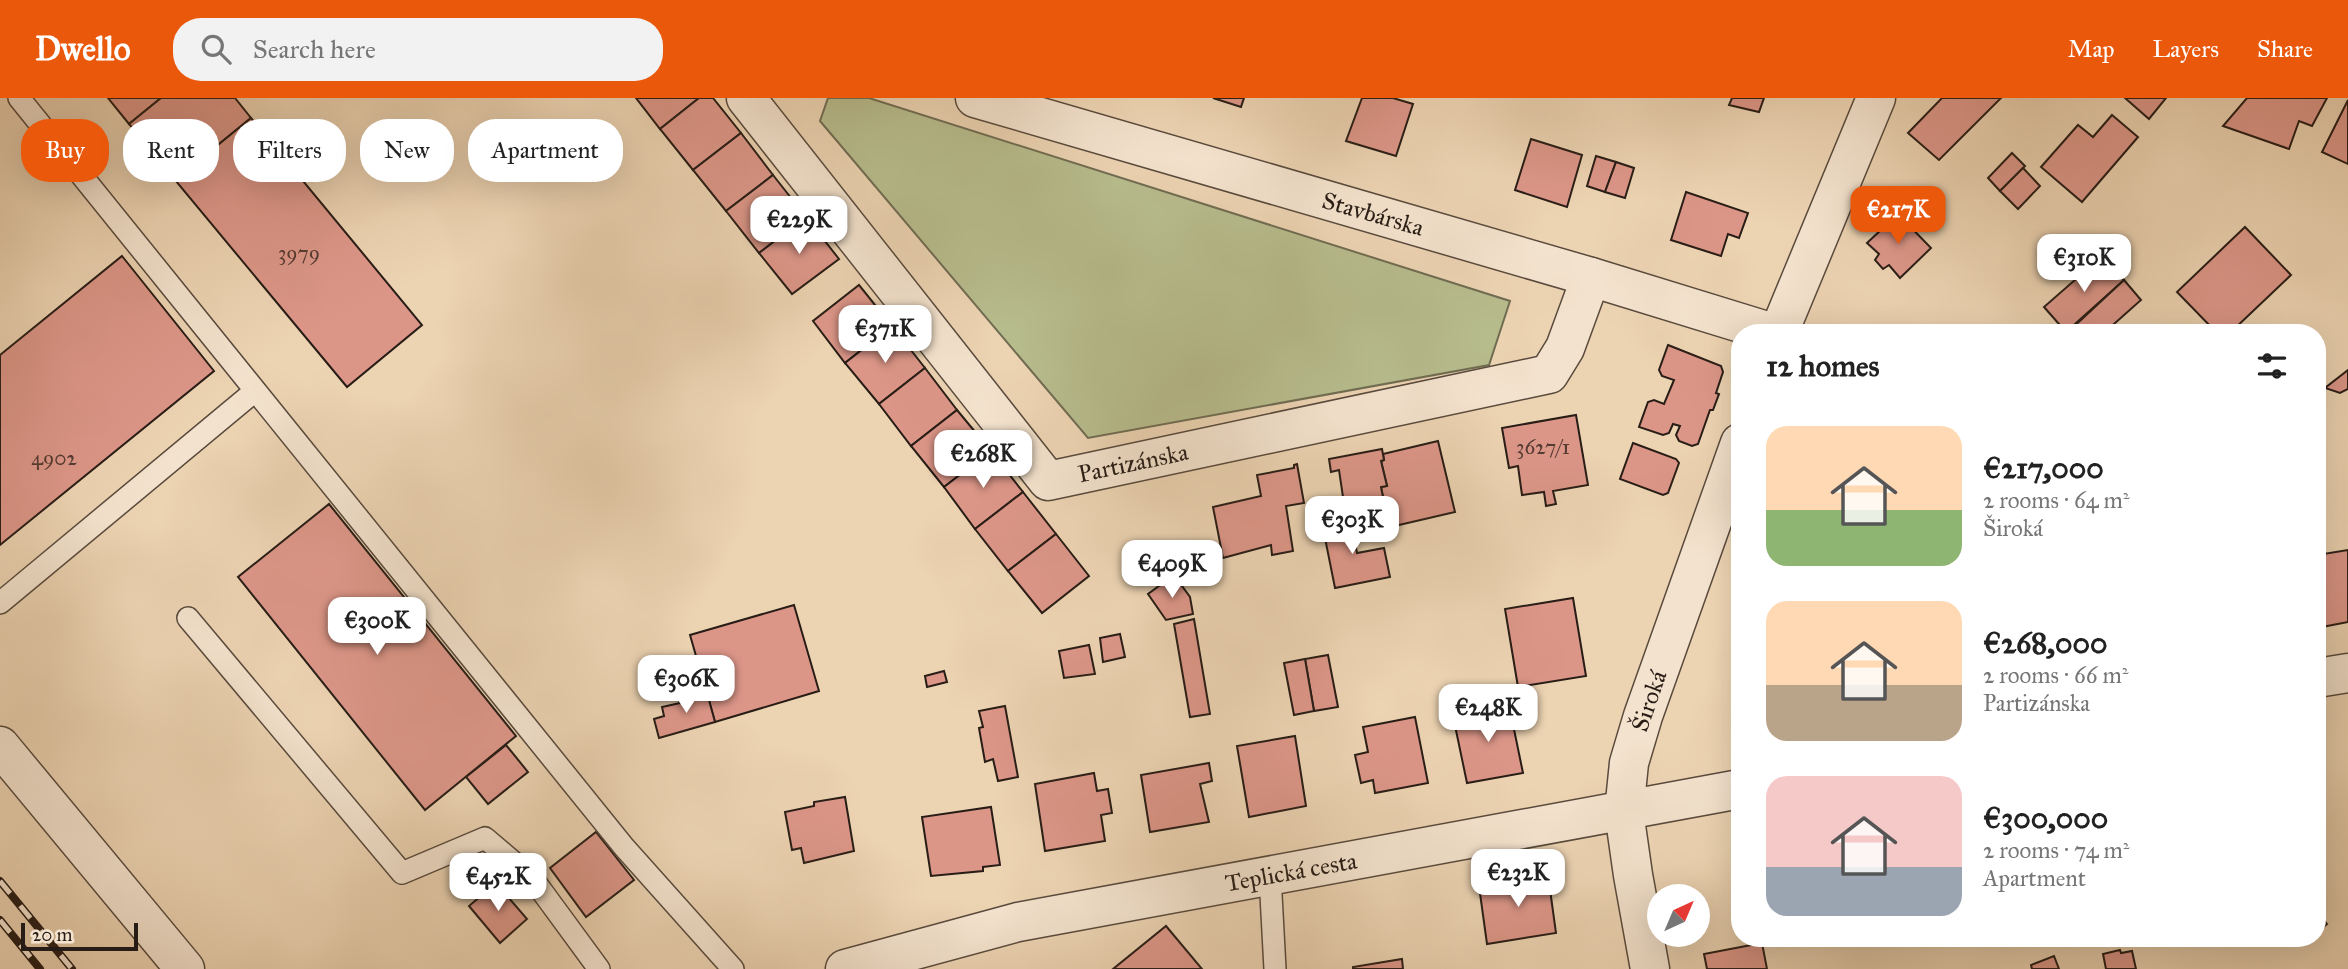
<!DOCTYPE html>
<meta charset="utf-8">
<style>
:root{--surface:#fff;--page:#f2f2f2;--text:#222;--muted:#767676;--accent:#ea580c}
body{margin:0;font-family:"IM FELL Great Primer",serif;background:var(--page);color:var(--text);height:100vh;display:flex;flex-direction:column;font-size:26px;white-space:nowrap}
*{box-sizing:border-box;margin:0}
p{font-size:23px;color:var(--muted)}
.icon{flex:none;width:38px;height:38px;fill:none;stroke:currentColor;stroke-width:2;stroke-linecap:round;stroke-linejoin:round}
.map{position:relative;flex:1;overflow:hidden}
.sheet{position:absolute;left:1731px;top:226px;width:595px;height:623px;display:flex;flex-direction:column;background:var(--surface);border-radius:28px;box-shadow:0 7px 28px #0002}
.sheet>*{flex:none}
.banner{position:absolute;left:21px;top:21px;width:665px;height:63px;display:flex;gap:14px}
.needle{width:46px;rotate:44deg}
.tools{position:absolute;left:1647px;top:786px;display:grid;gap:14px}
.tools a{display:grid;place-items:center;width:63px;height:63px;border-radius:50%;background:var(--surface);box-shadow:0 7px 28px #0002;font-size:35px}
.scale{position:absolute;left:21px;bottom:18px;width:117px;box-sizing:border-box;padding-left:7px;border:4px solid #281d16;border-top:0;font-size:19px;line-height:24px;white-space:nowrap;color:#281d16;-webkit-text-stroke:5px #f3e2cd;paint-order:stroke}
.price{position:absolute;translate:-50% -60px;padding:0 16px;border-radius:14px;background:#fff;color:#222;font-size:23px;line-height:46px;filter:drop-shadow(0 2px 4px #0008)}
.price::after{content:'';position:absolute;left:50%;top:42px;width:21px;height:16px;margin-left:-10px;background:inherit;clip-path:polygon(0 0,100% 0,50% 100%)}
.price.selected{background:var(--accent);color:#fff}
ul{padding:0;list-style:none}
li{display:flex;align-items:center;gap:21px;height:175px;padding:0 35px}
li span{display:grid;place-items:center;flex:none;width:196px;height:140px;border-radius:21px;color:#555}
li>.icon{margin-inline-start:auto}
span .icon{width:84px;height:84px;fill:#fffc;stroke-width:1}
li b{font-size:30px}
h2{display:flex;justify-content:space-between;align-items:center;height:84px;padding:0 35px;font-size:30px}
.chip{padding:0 24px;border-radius:28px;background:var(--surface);box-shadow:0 7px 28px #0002;font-size:24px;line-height:63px}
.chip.selected{background:var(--accent);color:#fff}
header{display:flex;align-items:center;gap:42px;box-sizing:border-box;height:98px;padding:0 35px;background:var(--accent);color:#fff}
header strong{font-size:33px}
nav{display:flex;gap:38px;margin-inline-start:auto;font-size:24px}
.search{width:490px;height:63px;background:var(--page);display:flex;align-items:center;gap:18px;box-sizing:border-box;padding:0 24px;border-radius:28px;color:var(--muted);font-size:26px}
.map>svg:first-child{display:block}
.green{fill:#b7bc8d;stroke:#706c52;stroke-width:2}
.building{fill:#dc9688;stroke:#281d16;stroke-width:2}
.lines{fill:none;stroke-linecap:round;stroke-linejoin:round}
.lane-casing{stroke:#594a3d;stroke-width:24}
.street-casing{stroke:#594a3d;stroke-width:41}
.lane{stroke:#f3e2cd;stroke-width:21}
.street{stroke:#f3e2cd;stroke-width:38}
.rail-casing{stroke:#281d16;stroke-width:8}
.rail{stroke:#f3e2cd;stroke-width:5;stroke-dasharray:16;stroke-linecap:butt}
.labels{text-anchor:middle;stroke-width:6;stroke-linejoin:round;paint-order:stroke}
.number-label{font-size:21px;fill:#553b32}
.street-label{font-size:24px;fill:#281d16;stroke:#f3e2cd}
</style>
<header>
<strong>Dwello</strong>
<div class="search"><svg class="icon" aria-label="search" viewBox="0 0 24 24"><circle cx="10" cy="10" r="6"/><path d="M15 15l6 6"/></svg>Search here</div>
<nav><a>Map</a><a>Layers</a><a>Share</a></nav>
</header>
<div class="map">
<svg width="2348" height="871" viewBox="0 0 2348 871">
<rect width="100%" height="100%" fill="#ecd3b2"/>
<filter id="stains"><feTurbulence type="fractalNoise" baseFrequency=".00286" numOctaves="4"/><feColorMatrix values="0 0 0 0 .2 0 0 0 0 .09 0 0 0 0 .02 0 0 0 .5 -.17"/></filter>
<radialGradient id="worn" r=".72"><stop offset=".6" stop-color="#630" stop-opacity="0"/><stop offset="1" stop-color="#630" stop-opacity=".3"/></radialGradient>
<polygon class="green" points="828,0 869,0 1510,203 1489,267 1088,340 820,23"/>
<g class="building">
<polygon points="108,0 161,0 129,26"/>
<polygon points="161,0 235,0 251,20 175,82 129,26"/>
<polygon points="636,0 699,0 660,31"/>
<polygon points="699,0 713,0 741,35 693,72 660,31"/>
<polygon points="1213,0 1244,0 1241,9"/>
<polygon points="1362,0 1393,0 1413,6 1396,58 1346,43"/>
<polygon points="1732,0 1764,0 1759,14 1729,7"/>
<polygon points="1942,0 2001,0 1939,62 1908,35"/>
<polygon points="2125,0 2166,0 2149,21"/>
<polygon points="2247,0 2327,0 2312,28 2299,23 2289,51 2223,28"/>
<polygon points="2348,2 2348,66 2322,54"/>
<polygon points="2112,17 2138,39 2082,104 2041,69 2078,27 2093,39"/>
<polygon points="251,20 422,227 347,289 175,82"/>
<polygon points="741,35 773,77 726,113 693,72"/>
<polygon points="1531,41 1582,57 1567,109 1515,92"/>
<polygon points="2012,55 2025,68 2000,93 1988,80"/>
<polygon points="1596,58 1616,64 1605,94 1587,88"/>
<polygon points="1616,64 1634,70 1625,100 1605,94"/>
<polygon points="2023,70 2040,88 2018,111 2000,93"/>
<polygon points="773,77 806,119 759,155 726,113"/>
<polygon points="1686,94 1748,115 1739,140 1728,136 1721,158 1671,142"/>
<polygon points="1898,116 1931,150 1900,180 1889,167 1883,171 1875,162 1879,156 1867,145"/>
<polygon points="806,119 839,161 792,196 759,155"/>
<polygon points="2245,129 2291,177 2231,234 2216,234 2177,194"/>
<polygon points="122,158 214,273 0,447 0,257"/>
<polygon points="2101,159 2124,182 2066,234 2044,209"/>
<polygon points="2124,182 2141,202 2105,234 2068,234"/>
<polygon points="859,187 892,228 845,265 813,223"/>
<polygon points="892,228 925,270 879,306 845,265"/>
<polygon points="1668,247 1721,268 1723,274 1716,295 1719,296 1713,312 1710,312 1698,346 1692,348 1679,343 1676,337 1680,328 1673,326 1669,335 1663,337 1639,329 1648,304 1654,302 1664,306 1674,282 1662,278 1659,272"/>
<polygon points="925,270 957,312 911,348 879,306"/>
<polygon points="2348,272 2348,291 2340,295 2325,290"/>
<polygon points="957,312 991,353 944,389 911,348"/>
<polygon points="1576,317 1588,387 1553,393 1556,406 1546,408 1544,394 1522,397 1518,368 1509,370 1502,330"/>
<polygon points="1438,343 1455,414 1386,430 1382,415 1386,414 1381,389 1387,388 1381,363 1384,362 1383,356"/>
<polygon points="1633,345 1676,361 1679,365 1668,395 1663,397 1620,381"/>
<polygon points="1382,351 1384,362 1381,363 1387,388 1381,389 1386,414 1382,415 1380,400 1356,404 1343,399 1339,372 1331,374 1329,361"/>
<polygon points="991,353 1023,394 975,431 944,389"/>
<polygon points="1297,366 1304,405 1286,408 1293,453 1272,457 1271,447 1223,460 1213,409 1261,398 1257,377 1294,370 1294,367"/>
<polygon points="1023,394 1056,436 1008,473 975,431"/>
<polygon points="329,406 516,638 425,712 238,479"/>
<polygon points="1350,419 1357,455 1384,450 1390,479 1335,490 1322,425"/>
<polygon points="1056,436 1089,478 1042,515 1008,473"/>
<polygon points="2348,452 2348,524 2317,530 2317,457"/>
<polygon points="1174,477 1190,499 1193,516 1166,522 1148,496"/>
<polygon points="1573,500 1586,578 1518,589 1505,511"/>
<polygon points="794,507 819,593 715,624 690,537"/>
<polygon points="1194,521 1210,616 1190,619 1174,526"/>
<polygon points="1120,536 1125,559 1103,564 1100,540"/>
<polygon points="1089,547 1095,576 1064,580 1059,553"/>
<polygon points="1328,557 1338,609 1314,613 1305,561"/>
<polygon points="1305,561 1314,613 1294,617 1284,565"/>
<polygon points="944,573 947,584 927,589 925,578"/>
<polygon points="706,591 715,624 659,640 654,621 664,618 662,609 680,605 678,600"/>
<polygon points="1509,607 1523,675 1467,685 1453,618"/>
<polygon points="1005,608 1018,679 998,683 993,661 985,664 979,630 983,629 979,613"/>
<polygon points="1415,619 1428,685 1375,695 1373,682 1361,685 1355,657 1368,654 1363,629"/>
<polygon points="1295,638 1306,708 1249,719 1237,648"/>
<polygon points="506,647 528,674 488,706 466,679"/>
<polygon points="1209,665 1212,683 1200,686 1209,724 1150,734 1141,677"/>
<polygon points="1094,675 1097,693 1108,691 1112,715 1101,717 1105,743 1045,753 1035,686"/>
<polygon points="845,699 854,753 804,765 801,750 792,752 785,714 814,708 814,704"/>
<polygon points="991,709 1000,767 983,769 983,773 931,778 922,719"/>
<polygon points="596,734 634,782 586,819 550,770"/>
<polygon points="1548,777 1556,835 1487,846 1479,788"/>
<polygon points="496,785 527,821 500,845 469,808"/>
<polygon points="2317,813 2327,826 2317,834"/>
<polygon points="1166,828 1202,871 1113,871"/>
<polygon points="1762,845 1767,871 1707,871 1704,856"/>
<polygon points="2120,852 2121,855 2132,853 2136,871 2106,871 2103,856"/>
<polygon points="2054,858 2059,871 2032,871 2031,867"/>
<polygon points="1402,861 1403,871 1353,871 1353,869"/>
</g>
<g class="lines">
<g class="lane-casing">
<g id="lane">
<polyline points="19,0 624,749 733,871"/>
<polyline points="0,505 255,293"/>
<polyline points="188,520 402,775 485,740 533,781 599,871"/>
<polyline points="1270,778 1275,871"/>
</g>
</g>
<g class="street-casing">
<g id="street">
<polyline points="746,0 1048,383 1549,276 1565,250 1591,179"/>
<polyline points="975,0 1591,179 1770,234"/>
<polyline points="1779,234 1876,0"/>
<polyline points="2317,580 2348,575"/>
<polyline points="0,648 185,871"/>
<polyline points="845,871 1018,824 1740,691"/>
<polyline points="1650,871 1633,777 1624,714 1629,665 1643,618 1740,345"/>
</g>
</g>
<use href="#lane" class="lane"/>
<use href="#street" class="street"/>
<g class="rail-casing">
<g id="rail">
<polyline points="0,783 72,871"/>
<polyline points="0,822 40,871"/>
</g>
</g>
<use href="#rail" class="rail"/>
</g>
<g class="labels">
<g class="number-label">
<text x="299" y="162">3979</text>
<text x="1543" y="356">3627/1</text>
<text x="54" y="367">4902</text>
</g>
<g class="street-label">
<text transform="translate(1373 116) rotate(16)" y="8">Stavbárska</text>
<text transform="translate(1133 365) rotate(-12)" y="8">Partizánska</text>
<text transform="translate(1649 603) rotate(-71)" y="8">Široká</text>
<text transform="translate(1291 774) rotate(-10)" y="8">Teplická cesta</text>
</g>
</g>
<rect width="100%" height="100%" filter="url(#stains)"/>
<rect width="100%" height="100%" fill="url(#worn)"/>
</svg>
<div class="tools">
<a><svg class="needle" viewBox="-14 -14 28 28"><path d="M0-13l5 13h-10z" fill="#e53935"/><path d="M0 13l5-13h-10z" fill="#767676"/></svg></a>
</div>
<div class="scale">20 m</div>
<b class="price selected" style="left:1898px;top:148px">€217K</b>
<b class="price" style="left:799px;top:158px">€229K</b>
<b class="price" style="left:2084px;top:196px">€310K</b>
<b class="price" style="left:885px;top:267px">€371K</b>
<b class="price" style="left:983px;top:392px">€268K</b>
<b class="price" style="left:1352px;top:458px">€303K</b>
<b class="price" style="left:1172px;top:502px">€409K</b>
<b class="price" style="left:377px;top:559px">€300K</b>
<b class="price" style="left:686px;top:617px">€306K</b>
<b class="price" style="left:1488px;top:646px">€248K</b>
<b class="price" style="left:1518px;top:811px">€232K</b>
<b class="price" style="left:498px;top:815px">€452K</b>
<div class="banner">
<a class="chip selected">Buy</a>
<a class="chip">Rent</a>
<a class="chip">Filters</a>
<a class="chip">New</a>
<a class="chip">Apartment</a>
</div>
<section class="sheet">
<h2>12 homes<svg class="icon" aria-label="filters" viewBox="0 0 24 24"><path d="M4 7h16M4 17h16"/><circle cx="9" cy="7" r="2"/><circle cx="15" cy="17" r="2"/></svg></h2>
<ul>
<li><span style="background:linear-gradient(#ffd9b3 60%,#8fb573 0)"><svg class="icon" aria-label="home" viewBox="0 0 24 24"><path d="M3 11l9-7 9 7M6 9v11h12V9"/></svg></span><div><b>€217,000</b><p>2 rooms · 64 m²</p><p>Široká</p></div></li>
<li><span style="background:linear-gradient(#ffd9b3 60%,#b9a48a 0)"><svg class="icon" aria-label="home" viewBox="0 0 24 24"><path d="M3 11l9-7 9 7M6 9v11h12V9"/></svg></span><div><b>€268,000</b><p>2 rooms · 66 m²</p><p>Partizánska</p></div></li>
<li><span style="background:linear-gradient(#f6c9c9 65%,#9aa5b1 0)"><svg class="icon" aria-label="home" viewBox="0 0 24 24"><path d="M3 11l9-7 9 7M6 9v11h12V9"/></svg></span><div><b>€300,000</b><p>2 rooms · 74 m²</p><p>Apartment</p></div></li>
</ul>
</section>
</div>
